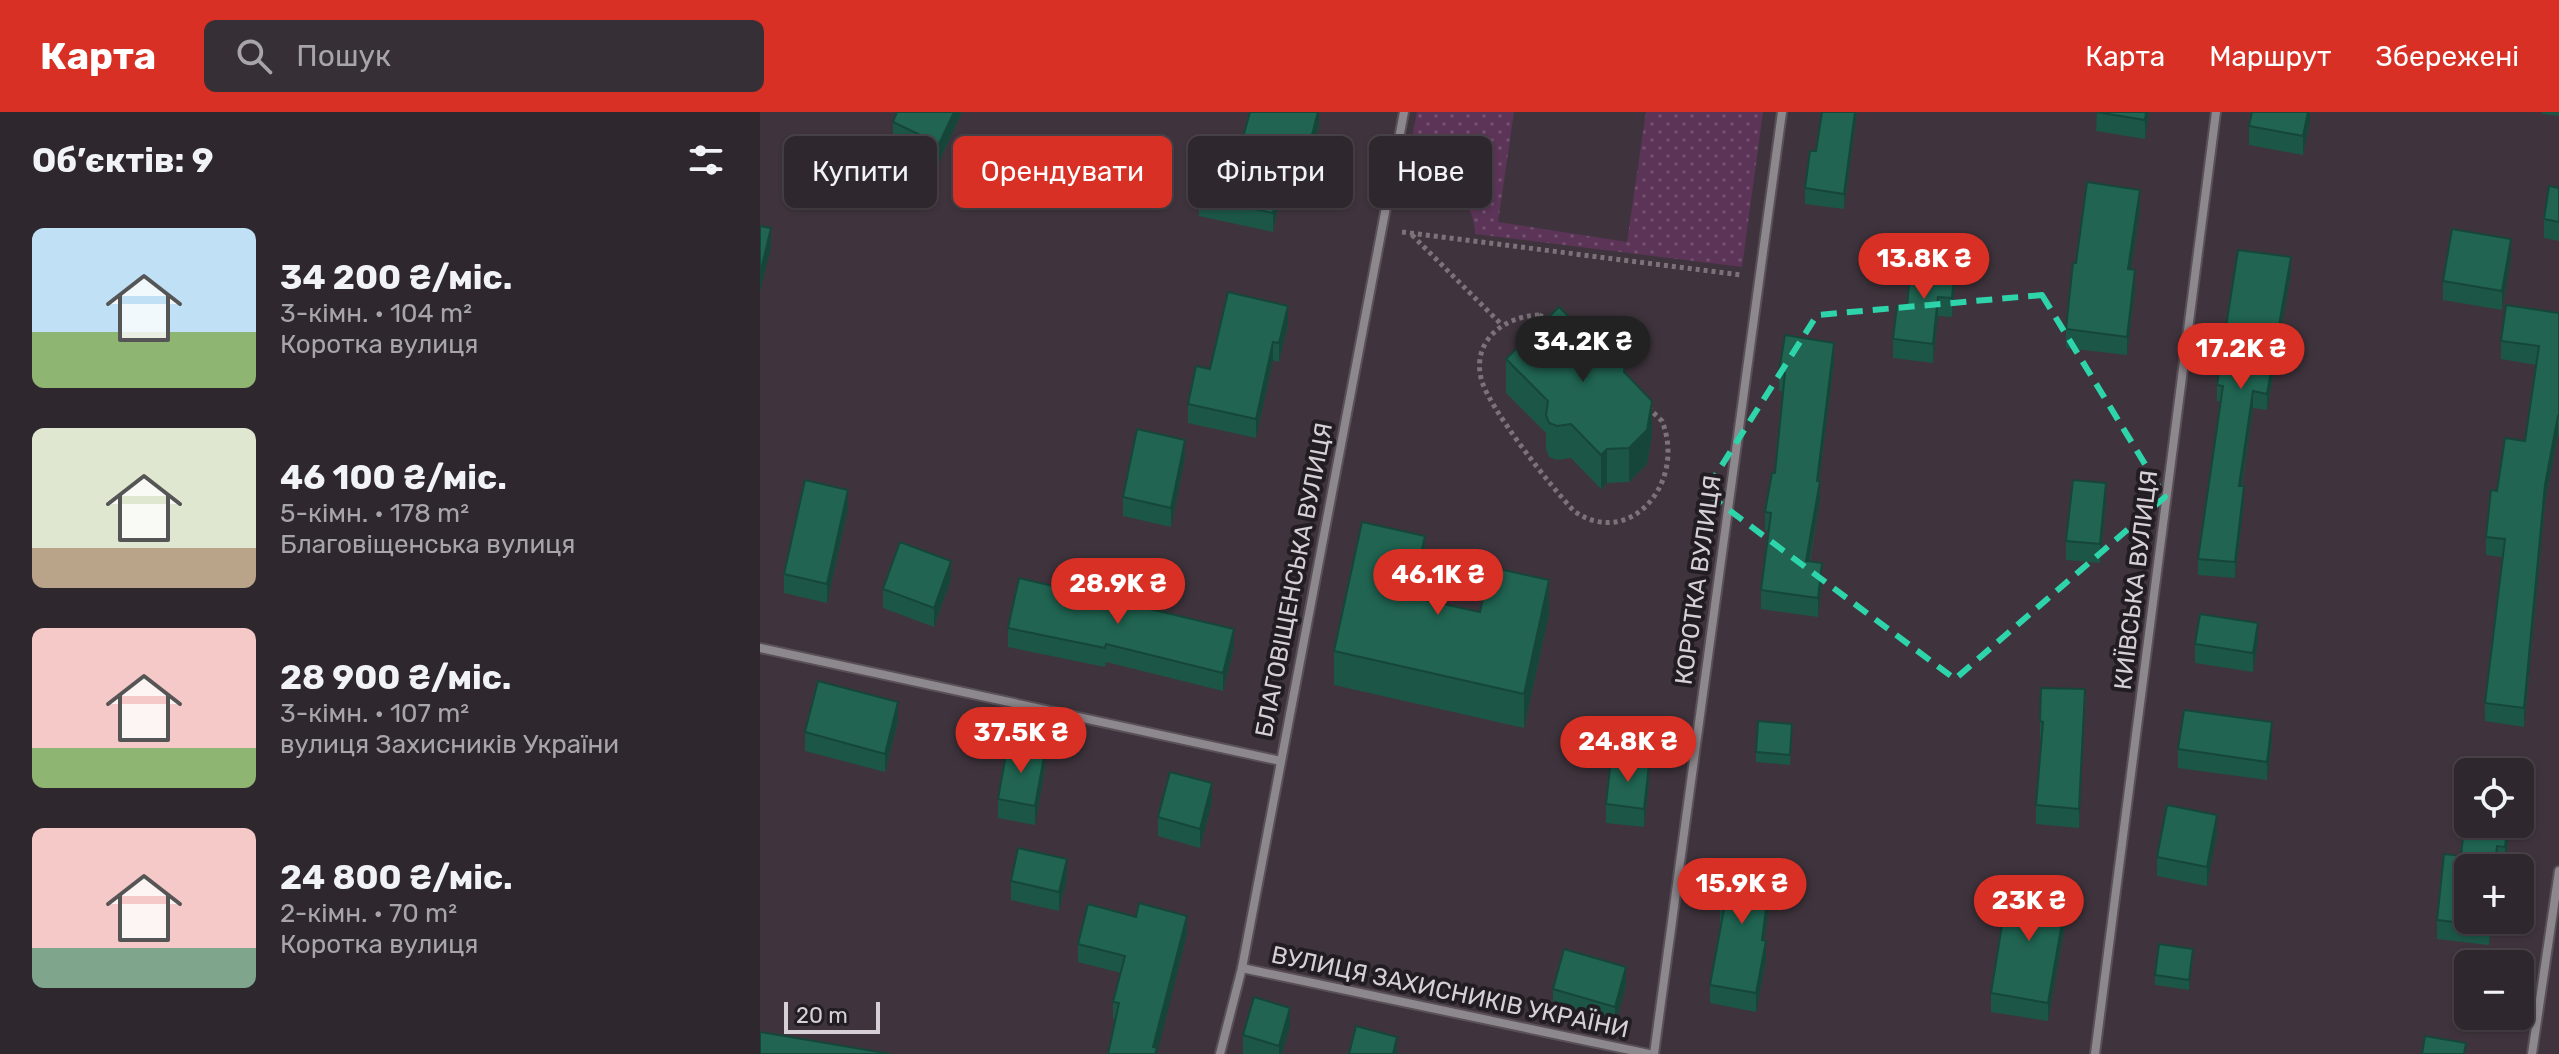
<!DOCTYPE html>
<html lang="uk">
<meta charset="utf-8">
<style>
:root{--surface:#2f272e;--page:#372f36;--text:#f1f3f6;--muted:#a7a5aa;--line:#4a444a;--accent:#d93025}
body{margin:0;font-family:Rubik,sans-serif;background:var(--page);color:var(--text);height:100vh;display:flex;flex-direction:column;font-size:30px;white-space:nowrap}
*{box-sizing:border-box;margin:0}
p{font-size:26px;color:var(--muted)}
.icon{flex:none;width:44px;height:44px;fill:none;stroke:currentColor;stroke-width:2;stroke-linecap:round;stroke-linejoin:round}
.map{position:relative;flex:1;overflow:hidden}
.side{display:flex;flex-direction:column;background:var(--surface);width:760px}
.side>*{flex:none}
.banner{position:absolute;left:24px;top:24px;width:760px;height:72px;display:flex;gap:16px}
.fabs{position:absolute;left:1694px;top:646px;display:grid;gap:16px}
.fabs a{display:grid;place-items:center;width:80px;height:80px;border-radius:12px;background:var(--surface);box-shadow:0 2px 6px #0004,0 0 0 2px var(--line);font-size:40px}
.scale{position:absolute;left:24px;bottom:20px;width:96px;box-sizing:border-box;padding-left:8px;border:4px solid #d6cfd5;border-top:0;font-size:22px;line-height:28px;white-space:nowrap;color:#d6cfd5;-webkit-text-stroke:6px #221d22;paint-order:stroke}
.price{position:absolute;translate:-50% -68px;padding:0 18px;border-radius:28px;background:var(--accent);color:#fff;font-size:26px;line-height:52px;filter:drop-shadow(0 2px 4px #0008)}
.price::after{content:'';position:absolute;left:50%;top:48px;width:24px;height:18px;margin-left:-12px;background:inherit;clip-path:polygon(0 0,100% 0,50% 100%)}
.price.current{background:#222;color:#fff}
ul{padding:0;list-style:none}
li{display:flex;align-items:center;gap:24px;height:200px;padding:0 32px}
li span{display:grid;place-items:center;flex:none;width:224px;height:160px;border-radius:12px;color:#555}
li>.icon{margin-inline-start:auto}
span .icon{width:96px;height:96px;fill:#fffc;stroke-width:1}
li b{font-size:34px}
h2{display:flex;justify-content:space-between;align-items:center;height:96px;padding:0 32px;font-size:34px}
.chip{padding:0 28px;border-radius:12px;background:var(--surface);box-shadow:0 2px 6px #0004,0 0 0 2px var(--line);font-size:28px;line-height:72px}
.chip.current{background:var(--accent);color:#fff}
header{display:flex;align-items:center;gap:48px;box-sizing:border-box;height:112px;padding:0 40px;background:var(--accent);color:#fff}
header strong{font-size:38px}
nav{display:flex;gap:44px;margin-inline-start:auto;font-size:28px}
.search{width:560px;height:72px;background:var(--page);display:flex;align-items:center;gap:20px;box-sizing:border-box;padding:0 28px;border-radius:12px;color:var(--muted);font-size:30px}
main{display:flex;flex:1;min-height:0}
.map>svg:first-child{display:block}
.park{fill:url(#park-dots)}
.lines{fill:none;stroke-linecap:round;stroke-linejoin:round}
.minor-casing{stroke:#5a5058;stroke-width:12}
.path{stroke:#7c727a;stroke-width:5;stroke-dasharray:4 4;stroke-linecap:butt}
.minor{stroke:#8d888d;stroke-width:8}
.wall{fill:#1c5646}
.shaded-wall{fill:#164639}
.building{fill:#206451;stroke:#164639;stroke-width:2}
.marked{fill:none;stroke:#2ed4aa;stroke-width:6;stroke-dasharray:16 10;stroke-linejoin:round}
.labels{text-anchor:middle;stroke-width:8;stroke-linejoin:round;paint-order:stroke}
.street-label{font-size:24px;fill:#d6cfd5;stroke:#221d22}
</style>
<header>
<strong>Карта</strong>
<div class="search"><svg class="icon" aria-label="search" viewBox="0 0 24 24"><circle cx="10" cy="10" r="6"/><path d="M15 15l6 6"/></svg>Пошук</div>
<nav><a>Карта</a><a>Маршрут</a><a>Збережені</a></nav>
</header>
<main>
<section class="side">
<h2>Об’єктів: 9<svg class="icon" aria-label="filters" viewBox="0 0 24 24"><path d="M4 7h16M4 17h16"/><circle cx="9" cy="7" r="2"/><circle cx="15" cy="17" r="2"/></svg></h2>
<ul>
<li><span style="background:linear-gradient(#bfe0f5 65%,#8fb573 0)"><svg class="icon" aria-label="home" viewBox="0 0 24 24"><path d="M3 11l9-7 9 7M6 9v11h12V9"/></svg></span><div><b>34 200 ₴/міс.</b><p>3-кімн. · 104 m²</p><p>Коротка вулиця</p></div></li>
<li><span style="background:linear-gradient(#dfe7d0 75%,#b9a48a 0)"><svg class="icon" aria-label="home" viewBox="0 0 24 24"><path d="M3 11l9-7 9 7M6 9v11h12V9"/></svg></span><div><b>46 100 ₴/міс.</b><p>5-кімн. · 178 m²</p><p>Благовіщенська вулиця</p></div></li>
<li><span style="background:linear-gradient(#f6c9c9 75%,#8fb573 0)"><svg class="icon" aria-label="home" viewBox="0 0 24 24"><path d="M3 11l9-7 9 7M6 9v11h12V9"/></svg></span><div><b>28 900 ₴/міс.</b><p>3-кімн. · 107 m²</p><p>вулиця Захисників України</p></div></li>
<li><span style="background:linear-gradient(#f6c9c9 75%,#7fa58c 0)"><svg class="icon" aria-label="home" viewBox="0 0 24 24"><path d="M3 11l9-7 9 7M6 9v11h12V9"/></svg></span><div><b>24 800 ₴/міс.</b><p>2-кімн. · 70 m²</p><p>Коротка вулиця</p></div></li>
</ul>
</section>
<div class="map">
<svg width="1799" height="942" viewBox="0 0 1799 942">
<defs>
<pattern id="park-dots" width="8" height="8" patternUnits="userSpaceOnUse" patternTransform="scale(2)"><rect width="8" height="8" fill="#5b3458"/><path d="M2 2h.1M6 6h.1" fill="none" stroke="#72506f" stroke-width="1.8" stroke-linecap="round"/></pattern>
</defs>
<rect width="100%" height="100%" fill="#3f343d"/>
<path class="park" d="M657,0H754L738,110L867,130L886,0H1003L982,155L715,122C715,86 680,56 644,63Z"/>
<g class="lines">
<g class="minor-casing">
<g id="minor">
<polyline points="0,536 521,649"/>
<polyline points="482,856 889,942"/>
<polyline points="460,942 482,856 644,0"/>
<polyline points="894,942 1022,0"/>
<polyline points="1335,942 1456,0"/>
<polyline points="1772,942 1799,759"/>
</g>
</g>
<g class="path">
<polyline points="642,120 981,163"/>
<polyline points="652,123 742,213"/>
<path d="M779,203L809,218L902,309C927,371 869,438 814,399C792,376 727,294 721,266C712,228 745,204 779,203Z"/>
</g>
<use href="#minor" class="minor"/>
</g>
<g class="wall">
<polygon points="202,0 179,50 133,29 133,10"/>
<polygon points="559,0 559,14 548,56 527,51 513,120 439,104 439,86"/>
<polygon points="1097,0 1084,97 1045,92 1045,76 1056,39"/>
<polygon points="1337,0 1389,0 1385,27 1336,19"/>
<polygon points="1550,0 1550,9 1543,43 1489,33 1489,14"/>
<polygon points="1782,0 1799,0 1799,4 1782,2"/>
<polygon points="1799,76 1799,129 1784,126 1784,107"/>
<polygon points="1380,97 1371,157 1375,176 1367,243 1306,236 1306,217 1316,151"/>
<polygon points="1751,145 1742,198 1683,188 1683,169"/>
<polygon points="1531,161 1507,298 1493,296 1482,374 1484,391 1475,466 1438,463 1438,447 1461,290 1457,289 1457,273"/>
<polygon points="1195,171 1192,205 1178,204 1173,251 1133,246 1133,227 1147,195"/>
<polygon points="1799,201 1799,323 1798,323 1785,391 1764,615 1725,609 1725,591 1742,445 1726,443 1726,425 1737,379 1765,329 1776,253 1741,247 1741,229"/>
<polygon points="528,213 519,250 513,248 496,326 428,311 428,292 450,257"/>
<polygon points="746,247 866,262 892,323 887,352 869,370 847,371 841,377 811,346 797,348 789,345 786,337 786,321 746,281"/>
<polygon points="1074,250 1059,369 1060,388 1050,450 1062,470 1058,505 1001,497 1001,478 1008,419 1005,418 1005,400 1015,361 1023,279 1019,279 1019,260"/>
<polygon points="425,346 411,415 363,404 363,385"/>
<polygon points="1346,390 1340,451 1306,448 1306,429"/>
<polygon points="88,397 67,491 24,481 24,462"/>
<polygon points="665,459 658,486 720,500 789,502 764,616 574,573 574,539"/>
<polygon points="191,467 174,515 123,496 123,477"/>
<polygon points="248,516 474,536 463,579 346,550 345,555 248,535"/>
<polygon points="1498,529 1493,560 1435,551 1435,532"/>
<polygon points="1325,596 1319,716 1276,712 1276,693 1282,628 1280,628 1280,609"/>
<polygon points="138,609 125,660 45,639 45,620"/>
<polygon points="1032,621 1030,653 996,650 996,640"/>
<polygon points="1512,629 1507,668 1418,656 1418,637"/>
<polygon points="285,657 275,713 238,706 238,687"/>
<polygon points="889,671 884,715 846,711 846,692"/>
<polygon points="452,690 440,736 398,724 398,705"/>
<polygon points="1750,712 1745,754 1737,753 1729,833 1677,827 1677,808 1701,744"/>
<polygon points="1457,722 1447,774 1397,764 1397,745"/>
<polygon points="307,766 299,799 251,788 251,769"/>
<polygon points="1012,771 1004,829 1006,848 996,900 950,891 950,873 961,815 960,815 960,796"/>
<polygon points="1307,801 1288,909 1231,900 1231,881"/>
<polygon points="427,822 397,939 397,942 355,908 353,907 353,890 361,861 318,850 318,832"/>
<polygon points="1433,846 1429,878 1395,873 1395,863"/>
<polygon points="866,873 855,913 793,895 793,877"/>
<polygon points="530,914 522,942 483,942 483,923"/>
</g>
<g class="shaded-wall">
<polygon points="194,0 202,0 179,50 179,32"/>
<polygon points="558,0 559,0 559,14 548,56 548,38"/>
<polygon points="1095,0 1097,0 1084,97 1084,82"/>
<polygon points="1386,0 1389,0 1385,27 1385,8"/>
<polygon points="1548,0 1550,0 1550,9 1543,43 1543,24"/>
<polygon points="527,32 527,51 513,120 513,101"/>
<polygon points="1380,78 1380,97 1368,176 1368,157"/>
<polygon points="11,116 11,135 0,180 0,162"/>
<polygon points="1751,127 1751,145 1742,198 1742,179"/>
<polygon points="1531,145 1531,161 1507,298 1507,282"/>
<polygon points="1195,152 1195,171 1192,205 1192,186"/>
<polygon points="1375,158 1375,176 1367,243 1367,225"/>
<polygon points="1178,185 1178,204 1173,251 1173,232"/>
<polygon points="528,194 528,213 519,250 519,231"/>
<polygon points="513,230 513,248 496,326 496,307"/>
<polygon points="1074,231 1074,250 1057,387 1057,369"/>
<polygon points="1493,279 1493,296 1479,390 1479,374"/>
<polygon points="892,289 892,323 887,352 869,370 869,336"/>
<polygon points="1798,304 1798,323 1785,391 1764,615 1764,596 1785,373"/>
<polygon points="425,328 425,346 411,415 411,396"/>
<polygon points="847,337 847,371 841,377 841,343"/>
<polygon points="1060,369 1060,388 1046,468 1046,449"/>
<polygon points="1346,371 1346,390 1340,451 1340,432"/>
<polygon points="1484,374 1484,391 1475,466 1475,450"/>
<polygon points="88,378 88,397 67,491 67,472"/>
<polygon points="665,424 665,459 651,519 651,485"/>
<polygon points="191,449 191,467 174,515 174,496"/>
<polygon points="1062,451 1062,470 1058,505 1058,486"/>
<polygon points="789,468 789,502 764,616 764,582"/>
<polygon points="1498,511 1498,529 1493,560 1493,541"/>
<polygon points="474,517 474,536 463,579 463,561"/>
<polygon points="1325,577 1325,596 1319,716 1319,697"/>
<polygon points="138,590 138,609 125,660 125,642"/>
<polygon points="1512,610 1512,629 1507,668 1507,650"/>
<polygon points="285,639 285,657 275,713 275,694"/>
<polygon points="889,652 889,671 884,715 884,697"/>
<polygon points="452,671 452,690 440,736 440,717"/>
<polygon points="1457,703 1457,722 1447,774 1447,755"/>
<polygon points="1748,712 1750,712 1745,754 1745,735"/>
<polygon points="307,747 307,766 299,799 299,780"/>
<polygon points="1012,752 1012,771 1002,847 1002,828"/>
<polygon points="1307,782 1307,801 1288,909 1288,891"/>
<polygon points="427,804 427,822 397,942 393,942 393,935"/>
<polygon points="1729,808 1731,808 1729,833"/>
<polygon points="1006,829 1006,848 996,900 996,881"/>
<polygon points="1433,837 1433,846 1429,878 1429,868"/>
<polygon points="866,855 866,873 855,913 855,895"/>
<polygon points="530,896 530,914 522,942 519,942 519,934"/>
<polygon points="637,925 637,942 633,942"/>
</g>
<g class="building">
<polygon points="137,0 194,0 179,32 133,10"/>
<polygon points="490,0 558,0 548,38 527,32 513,101 439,86 446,53 474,58"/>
<polygon points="1062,0 1095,0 1084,82 1045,76 1050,39 1056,39"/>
<polygon points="1336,0 1386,0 1385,8"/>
<polygon points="1492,0 1548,0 1543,24 1489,14"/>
<polygon points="1327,70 1380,78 1368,157 1375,158 1367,225 1306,217 1313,151 1316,151"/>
<polygon points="1789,74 1799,76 1799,110 1784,107"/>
<polygon points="0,114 11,116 0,162"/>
<polygon points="1692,117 1751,127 1742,179 1683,169"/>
<polygon points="1478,138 1531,145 1507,282 1493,279 1479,374 1484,374 1475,450 1438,447 1463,274 1457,273"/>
<polygon points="1151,148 1195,152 1192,186 1178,185 1173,232 1133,227 1137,194 1147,195"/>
<polygon points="468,180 528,194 519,231 513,230 496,307 428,292 436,254 450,257"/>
<polygon points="1746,193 1799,201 1799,304 1798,304 1785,373 1764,596 1725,591 1745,427 1726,425 1731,378 1737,379 1745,326 1765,329 1779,234 1741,229"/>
<polygon points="799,195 842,238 855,236 862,239 866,246 864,260 892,289 887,318 869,336 847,337 841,343 811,312 797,314 789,311 786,303 788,289 746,247"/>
<polygon points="1025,223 1074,231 1057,369 1060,369 1046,449 1062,451 1058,486 1001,478 1011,401 1005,400 1012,361 1015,361 1025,261 1019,260"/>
<polygon points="377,317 425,328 411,396 363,385"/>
<polygon points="45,368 88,378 67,472 24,462"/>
<polygon points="1313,368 1346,371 1340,432 1306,429"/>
<polygon points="602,410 665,424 651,485 720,500 730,455 789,468 764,582 574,539"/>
<polygon points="140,430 191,449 174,496 123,477"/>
<polygon points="259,466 474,517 463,561 346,532 345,536 248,516"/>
<polygon points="1440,502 1498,511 1493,541 1435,532"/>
<polygon points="58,569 138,590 125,642 45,620"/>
<polygon points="1281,576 1325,577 1319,697 1276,693 1283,610 1280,609"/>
<polygon points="1424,598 1512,610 1507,650 1418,637"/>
<polygon points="998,609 1032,612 1030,643 996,640"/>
<polygon points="248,631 285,639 275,694 238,687"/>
<polygon points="851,648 889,652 884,697 846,692"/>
<polygon points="410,660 452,671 440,717 398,705"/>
<polygon points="1708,680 1708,712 1748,712 1745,735 1737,734 1735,756 1708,756 1708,808 1729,808 1729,814 1677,808 1684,742 1701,744"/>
<polygon points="1407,693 1457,703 1447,755 1397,745"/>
<polygon points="258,736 307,747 299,780 251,769"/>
<polygon points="967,746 1012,752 1002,828 1006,829 996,881 950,873 964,797 960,796"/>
<polygon points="1249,770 1307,782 1288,891 1231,881"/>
<polygon points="379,791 427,804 393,935 397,936 395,942 348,942 359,891 353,890 365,844 318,832 328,792 376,805"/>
<polygon points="1399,832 1433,837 1429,868 1395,863"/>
<polygon points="804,837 866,855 855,895 793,877"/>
<polygon points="494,885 530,896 519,934 483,923"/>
<polygon points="596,914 637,925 633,942 589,942"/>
<polygon points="0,920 131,942 0,942"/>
<polygon points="1665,924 1706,931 1704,942 1662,942"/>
</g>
<path class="marked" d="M1282,183L1405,385L1195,567L945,380L1057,203Z"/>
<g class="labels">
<g class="street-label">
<text transform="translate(534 468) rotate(-79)" y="8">БЛАГОВІЩЕНСЬКА ВУЛИЦЯ</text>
<text transform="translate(938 468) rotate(-82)" y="8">КОРОТКА ВУЛИЦЯ</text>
<text transform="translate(1376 468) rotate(-83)" y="8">КИЇВСЬКА ВУЛИЦЯ</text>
<text transform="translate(690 880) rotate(12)" y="8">ВУЛИЦЯ ЗАХИСНИКІВ УКРАЇНИ</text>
</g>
</g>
</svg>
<div class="fabs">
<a><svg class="icon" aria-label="locate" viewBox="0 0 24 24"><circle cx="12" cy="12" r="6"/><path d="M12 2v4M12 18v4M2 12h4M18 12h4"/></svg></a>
<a>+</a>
<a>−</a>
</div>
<div class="scale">20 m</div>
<b class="price" style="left:1164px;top:189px">13.8K ₴</b>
<b class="price current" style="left:823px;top:272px">34.2K ₴</b>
<b class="price" style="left:1481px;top:279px">17.2K ₴</b>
<b class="price" style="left:678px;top:505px">46.1K ₴</b>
<b class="price" style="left:358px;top:514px">28.9K ₴</b>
<b class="price" style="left:261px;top:663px">37.5K ₴</b>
<b class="price" style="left:868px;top:672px">24.8K ₴</b>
<b class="price" style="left:982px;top:814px">15.9K ₴</b>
<b class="price" style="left:1269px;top:831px">23K ₴</b>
<div class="banner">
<a class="chip">Купити</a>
<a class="chip current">Орендувати</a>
<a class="chip">Фільтри</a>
<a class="chip">Нове</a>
</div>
</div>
</main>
